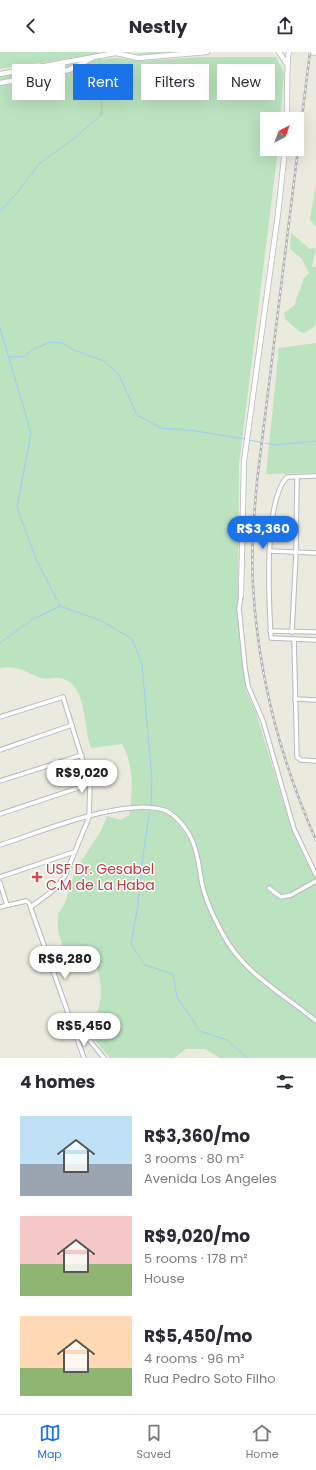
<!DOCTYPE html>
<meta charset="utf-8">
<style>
:root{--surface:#fff;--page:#f2f2f3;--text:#2b2b33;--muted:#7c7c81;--line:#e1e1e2;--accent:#1a73e8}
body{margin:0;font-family:Poppins,sans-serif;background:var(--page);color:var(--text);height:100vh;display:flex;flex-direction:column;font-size:15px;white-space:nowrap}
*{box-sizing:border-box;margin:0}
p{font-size:13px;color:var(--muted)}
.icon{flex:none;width:22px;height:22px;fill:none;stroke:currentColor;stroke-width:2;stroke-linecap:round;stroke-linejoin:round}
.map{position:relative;height:1006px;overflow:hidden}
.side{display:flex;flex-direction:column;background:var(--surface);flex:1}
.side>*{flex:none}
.banner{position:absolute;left:12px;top:12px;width:292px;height:36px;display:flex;gap:8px}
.needle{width:26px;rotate:41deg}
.tools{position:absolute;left:260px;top:60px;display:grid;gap:8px}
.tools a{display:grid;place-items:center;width:44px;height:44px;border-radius:0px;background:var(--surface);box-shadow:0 4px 16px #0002;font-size:20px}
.price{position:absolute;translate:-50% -34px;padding:0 9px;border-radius:14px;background:#fff;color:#222;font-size:13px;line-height:26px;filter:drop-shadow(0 1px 2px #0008)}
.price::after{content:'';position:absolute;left:50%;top:24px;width:12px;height:9px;margin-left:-6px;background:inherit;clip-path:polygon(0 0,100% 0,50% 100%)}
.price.active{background:var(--accent);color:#fff}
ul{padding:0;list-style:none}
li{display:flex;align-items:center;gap:12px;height:100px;padding:0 20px}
li span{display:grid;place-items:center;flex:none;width:112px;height:80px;border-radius:0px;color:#555}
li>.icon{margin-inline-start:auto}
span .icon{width:48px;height:48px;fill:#fffc;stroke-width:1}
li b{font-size:17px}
h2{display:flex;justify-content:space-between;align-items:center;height:48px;padding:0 20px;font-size:17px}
.chip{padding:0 14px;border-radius:0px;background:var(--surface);box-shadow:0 4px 16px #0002;font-size:14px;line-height:36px}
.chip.active{background:var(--accent);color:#fff}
header{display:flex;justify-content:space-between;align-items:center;height:52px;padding:0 20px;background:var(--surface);font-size:18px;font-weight:700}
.tab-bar{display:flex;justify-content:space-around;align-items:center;height:56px;border-top:1px solid var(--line);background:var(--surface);font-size:11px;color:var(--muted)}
.tab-bar a{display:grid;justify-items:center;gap:2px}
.tab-bar .active{color:var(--accent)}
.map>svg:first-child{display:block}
.green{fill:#bbe3bf}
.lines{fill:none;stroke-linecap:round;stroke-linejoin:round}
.stream{stroke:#9dcafd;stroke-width:1}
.street-casing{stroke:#b7b9be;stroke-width:5.5}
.secondary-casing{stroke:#b8bac1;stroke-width:6}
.street{stroke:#fff;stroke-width:3.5}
.secondary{stroke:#fff;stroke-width:4.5}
.rail-casing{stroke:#b2b3b3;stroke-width:2.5}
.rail{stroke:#fff;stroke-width:1;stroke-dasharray:3;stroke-linecap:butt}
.health-dot{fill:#e0444e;stroke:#fff;stroke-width:1.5}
.labels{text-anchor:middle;stroke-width:3;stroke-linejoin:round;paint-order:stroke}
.health-label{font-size:14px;fill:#be3a42;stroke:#fff;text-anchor:start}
</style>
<header><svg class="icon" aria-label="back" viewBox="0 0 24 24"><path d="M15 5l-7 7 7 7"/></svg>Nestly<svg class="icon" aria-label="share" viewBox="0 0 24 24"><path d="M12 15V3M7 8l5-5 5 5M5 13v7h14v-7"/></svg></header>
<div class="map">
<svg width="316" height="1006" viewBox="0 0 316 1006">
<rect width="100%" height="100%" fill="#ebeadf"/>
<g class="green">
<polygon points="0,0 98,0 97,2 0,17"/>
<polygon points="148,0 177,0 144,4 130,3"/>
<path d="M201,5H276L284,21L280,67H267V97H278L239,412L238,557L246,638L256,661L293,782L316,829V1006H220L205,997H186L174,1006H110L93,986L89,976C104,954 104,932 94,908L81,904L63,895L58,879V862L65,851L75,819L102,777L107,764L121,768L129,763C133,739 134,713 122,692L91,696C83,676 88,631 60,626C53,625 47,628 41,626C23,620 20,613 0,616V33L71,20L94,8L116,6L143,9Z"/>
<polygon points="70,12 75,12 69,16 0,29 0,24"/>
<polygon points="316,131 316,175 310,168"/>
<path d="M291,181L310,197L316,196L312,215H316V271L314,275L304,281L299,279L285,267L284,261L295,253C296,243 302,237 303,227L309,221L302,207L290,197Z"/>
<polygon points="316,291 316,421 266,422 279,296"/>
</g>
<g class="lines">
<g class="stream">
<polyline points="0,159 16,142 39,112 77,84 102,62 99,6"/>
<polyline points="0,276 31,381 17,455 36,507 60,554 102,569 132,587 142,612 152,728 151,754"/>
<polyline points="10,305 25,304 32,298 50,290 62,291 74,298 104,309 119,323 137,363 161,376 196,379 245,387"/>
<polyline points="248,388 260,390"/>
<polyline points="265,391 274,393 316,389"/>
<polyline points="0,591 31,568 60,554"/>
<polyline points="150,757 143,804 138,853 131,892 145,913 173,922 177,945 200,979 227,988 247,1006"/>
</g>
<g class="street-casing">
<g id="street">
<path d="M316,424L287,425C263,451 269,550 271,586L316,588"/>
<polyline points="271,499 316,501"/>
<polyline points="241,544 239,556 245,615 248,634 263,669 294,777 316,823"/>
<polyline points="270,579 316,580"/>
<polyline points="292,580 296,501 297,425"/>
<polyline points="294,587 297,705 301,708 316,709"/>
<polyline points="295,647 316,648"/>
<polyline points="0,665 63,645 90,732 89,765 65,824 55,837 31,855"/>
<polyline points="0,698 72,673"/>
<polyline points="0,729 82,703"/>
<polyline points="0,762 90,732"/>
<path d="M0,793C41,780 123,745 164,758C174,761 187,777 191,786C199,801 199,820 203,836C208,855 218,874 228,891C250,925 286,944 316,969"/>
<polyline points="0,825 74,800"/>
<polyline points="0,831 7,853"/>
<polyline points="269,836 281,845 291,843 316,829"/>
<polyline points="0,855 26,849 29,851 84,1006"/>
<polyline points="73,973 80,977 104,1006"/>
</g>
</g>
<g class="secondary-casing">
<g id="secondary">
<polyline points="279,0 287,12"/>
<polyline points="312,0 316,1"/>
<polyline points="116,1 138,6 207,0"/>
<polyline points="0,22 121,0"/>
<polyline points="0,31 69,18 92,6"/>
<path d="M287,67C287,57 287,3 289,0"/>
<polyline points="241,544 244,409 278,162 285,97"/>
</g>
</g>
<use href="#street" class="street"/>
<use href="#secondary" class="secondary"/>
<g class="rail-casing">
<path id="rail" d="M310,0L257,429C254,464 251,498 253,533C258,622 280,707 316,788"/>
</g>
<use href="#rail" class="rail"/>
</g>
<path class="health-dot" d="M35 819h4v4h4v4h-4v4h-4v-4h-4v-4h4z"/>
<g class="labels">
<g class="health-label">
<text x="46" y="822">USF Dr. Gesabel<tspan x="46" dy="16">C.M de La Haba</tspan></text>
</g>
</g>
</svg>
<div class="tools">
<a><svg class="needle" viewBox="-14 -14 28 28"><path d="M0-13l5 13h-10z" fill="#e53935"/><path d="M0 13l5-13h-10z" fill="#7c7c81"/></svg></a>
</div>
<b class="price active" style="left:263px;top:498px">R$3,360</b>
<b class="price" style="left:82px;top:742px">R$9,020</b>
<b class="price" style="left:65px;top:928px">R$6,280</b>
<b class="price" style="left:84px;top:995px">R$5,450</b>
<div class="banner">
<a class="chip">Buy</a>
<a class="chip active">Rent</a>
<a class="chip">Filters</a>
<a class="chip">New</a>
</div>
</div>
<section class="side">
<h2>4 homes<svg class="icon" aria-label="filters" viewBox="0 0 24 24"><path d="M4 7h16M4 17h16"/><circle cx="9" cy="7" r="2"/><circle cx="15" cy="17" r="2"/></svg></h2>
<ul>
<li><span style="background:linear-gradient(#bfe0f5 60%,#9aa5b1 0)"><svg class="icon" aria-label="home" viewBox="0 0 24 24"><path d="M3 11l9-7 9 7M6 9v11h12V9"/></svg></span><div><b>R$3,360/mo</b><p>3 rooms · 80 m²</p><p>Avenida Los Angeles</p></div></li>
<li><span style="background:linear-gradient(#f6c9c9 60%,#8fb573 0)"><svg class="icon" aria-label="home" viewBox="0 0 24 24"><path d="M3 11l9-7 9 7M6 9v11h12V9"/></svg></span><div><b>R$9,020/mo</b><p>5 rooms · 178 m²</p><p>House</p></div></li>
<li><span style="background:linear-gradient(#ffd9b3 65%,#8fb573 0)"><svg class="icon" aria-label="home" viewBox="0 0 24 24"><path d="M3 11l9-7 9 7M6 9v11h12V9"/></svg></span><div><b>R$5,450/mo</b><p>4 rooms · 96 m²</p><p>Rua Pedro Soto Filho</p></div></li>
</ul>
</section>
<nav class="tab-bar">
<a class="active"><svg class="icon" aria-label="map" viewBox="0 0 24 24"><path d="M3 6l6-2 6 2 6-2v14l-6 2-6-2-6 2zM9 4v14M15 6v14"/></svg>Map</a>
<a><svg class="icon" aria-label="saved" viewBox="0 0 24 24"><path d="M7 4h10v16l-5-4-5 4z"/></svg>Saved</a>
<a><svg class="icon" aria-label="home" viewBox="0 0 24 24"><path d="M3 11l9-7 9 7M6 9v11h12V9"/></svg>Home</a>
</nav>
